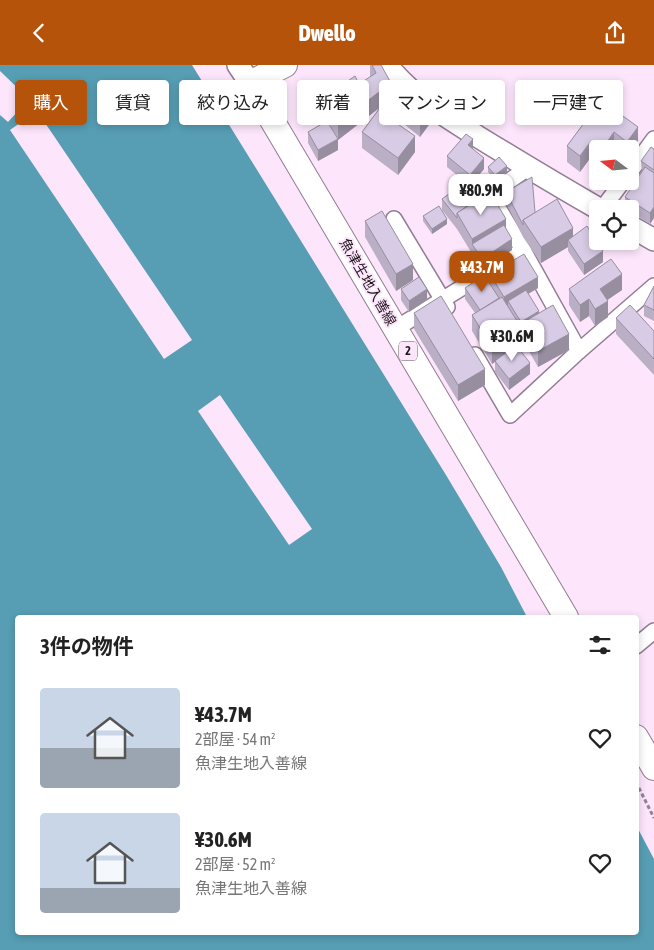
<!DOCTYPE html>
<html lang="ja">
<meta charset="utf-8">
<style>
:root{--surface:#fff;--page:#f6f6f6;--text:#222;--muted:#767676;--accent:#b45309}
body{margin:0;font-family:"Asap Condensed","Noto Sans JP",sans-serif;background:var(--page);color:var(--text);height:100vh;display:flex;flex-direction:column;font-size:19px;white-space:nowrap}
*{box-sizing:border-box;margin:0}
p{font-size:16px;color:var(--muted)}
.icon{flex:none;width:28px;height:28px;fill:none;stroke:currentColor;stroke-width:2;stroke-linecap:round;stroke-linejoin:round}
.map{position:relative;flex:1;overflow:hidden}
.side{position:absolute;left:15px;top:550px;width:624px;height:320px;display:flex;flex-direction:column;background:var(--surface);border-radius:5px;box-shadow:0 2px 8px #0003}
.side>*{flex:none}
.banner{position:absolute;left:15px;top:15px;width:625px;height:45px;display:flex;gap:10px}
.needle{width:32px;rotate:286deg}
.fabs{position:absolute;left:589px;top:75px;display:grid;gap:10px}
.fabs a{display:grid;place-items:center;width:50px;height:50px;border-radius:5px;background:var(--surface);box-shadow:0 2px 8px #0003;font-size:25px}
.price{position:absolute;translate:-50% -42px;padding:0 11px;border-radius:10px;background:#fff;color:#222;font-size:16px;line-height:32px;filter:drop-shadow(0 1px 2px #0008)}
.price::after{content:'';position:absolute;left:50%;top:30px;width:15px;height:11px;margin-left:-8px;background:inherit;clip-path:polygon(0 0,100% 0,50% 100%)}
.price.current{background:var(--accent);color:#fff}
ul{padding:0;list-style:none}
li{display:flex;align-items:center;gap:15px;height:125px;padding:0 25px}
li span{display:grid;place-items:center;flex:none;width:140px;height:100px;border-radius:5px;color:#555}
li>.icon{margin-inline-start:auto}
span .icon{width:60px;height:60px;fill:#fffc;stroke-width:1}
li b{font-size:21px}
h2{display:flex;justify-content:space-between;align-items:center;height:60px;padding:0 25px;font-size:21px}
.tag{padding:0 18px;border-radius:5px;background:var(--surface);box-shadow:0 2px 8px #0003;font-size:18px;line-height:45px}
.tag.current{background:var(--accent);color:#fff}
header{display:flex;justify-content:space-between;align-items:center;height:65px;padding:0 25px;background:var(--accent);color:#fff;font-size:22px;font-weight:800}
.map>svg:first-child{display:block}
.water{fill:#579eb4}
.pier{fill:#fde6fc}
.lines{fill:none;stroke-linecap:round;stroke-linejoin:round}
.street-casing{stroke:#927d92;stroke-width:18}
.secondary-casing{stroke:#927d92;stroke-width:24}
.primary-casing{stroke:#927d92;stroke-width:26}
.path{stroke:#938392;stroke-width:3;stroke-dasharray:4 2.5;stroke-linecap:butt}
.street{stroke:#fff;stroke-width:15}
.secondary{stroke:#fff;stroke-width:21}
.primary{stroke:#fff;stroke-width:24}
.wall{fill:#baafc5}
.shaded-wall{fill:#978ea0}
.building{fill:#d8cbe5;stroke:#978ea0}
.labels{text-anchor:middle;stroke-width:4;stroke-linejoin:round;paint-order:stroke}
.shield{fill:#fde6fc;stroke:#625661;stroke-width:1}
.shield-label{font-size:12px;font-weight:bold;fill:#20181f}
.street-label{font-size:14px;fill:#20181f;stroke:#fde6fc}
</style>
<header><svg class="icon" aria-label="back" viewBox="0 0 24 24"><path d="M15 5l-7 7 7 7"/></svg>Dwello<svg class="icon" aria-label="share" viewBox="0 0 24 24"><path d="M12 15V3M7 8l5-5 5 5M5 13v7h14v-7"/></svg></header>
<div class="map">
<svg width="654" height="885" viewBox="0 0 654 885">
<rect width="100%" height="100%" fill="#fde6fc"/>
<polygon class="water" points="0,0 192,0 446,410 501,502 527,552 18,552 18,868 636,868 636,760 654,794 654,885 0,885"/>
<g class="pier">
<polygon points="0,6 29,34 8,57 0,50"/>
<polygon points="37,46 192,275 164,294 10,65"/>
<polygon points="220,330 312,464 289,480 198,346"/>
</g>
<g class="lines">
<g class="street-casing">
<g id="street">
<polyline points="630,107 654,74"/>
<polyline points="602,144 623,116"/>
<polyline points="394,154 447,242"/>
<polyline points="523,185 490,129 528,103"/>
<polyline points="395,264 523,185 579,286 654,221"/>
<polyline points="475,290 510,350 579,286"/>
<polyline points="636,581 654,566"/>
</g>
</g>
<g class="secondary-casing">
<g id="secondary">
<polyline points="238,0 250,18"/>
<path d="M387,0C412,32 447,52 480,73C519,97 559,121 599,144"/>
<polyline points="630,161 654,175"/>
</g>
</g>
<g class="primary-casing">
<g id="primary">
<polyline points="285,0 250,18 566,552"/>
<polyline points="636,672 654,703"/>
</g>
</g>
<polyline class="path" points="636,717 654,753"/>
<use href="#street" class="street"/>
<use href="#secondary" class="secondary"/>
<use href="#primary" class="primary"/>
</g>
<g class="wall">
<polygon points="370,0 381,0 391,34 386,38 396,59 415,87 398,110 362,83 362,67 380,42 338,75 337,73 338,85 318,96 308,78 308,67 326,56 322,50 322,34 359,19 370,12"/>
<polygon points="601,35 638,78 630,89 630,84 598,84 598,97 591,92 580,107 567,97 567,81"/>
<polygon points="399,44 431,57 420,72 399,55"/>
<polygon points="473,84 484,104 470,121 472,134 470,136 472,138 506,165 512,185 482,205 457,164 442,145 442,134 465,117 447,102 447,91"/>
<polygon points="654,84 654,153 650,159 630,146 630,144 627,144 625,143 625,132 642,108 641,96"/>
<polygon points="488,102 507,107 495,116 488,107"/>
<polygon points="506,127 535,148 573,171 603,197 584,210 568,186 568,182 541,198 523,172 506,138"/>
<polygon points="423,151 447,159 432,169 423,156"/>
<polygon points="365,156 413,215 396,226 365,172"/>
<polygon points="490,209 538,223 528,229 539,248 569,285 538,302 522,274 522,267 522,280 518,282 530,309 509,325 495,307 495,296 492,299 472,266 472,250 475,248 465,234 465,223 490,220"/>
<polygon points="654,221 654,256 644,251 644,240"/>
<polygon points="401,224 427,235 409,247 401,235"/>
<polygon points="569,224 622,225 607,235 608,252 595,261 589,251 580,257 569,240"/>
<polygon points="414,248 485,320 458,336 414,264"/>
<polygon points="616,253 654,266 654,310 616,269"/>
</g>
<g class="shaded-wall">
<polygon points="391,18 391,34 338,75 338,58"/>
<polygon points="396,44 396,60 389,53"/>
<polygon points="431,46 431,57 420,72 420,60"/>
<polygon points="638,62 638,78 630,89 630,84 627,84 627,77"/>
<polygon points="614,67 614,83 602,84"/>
<polygon points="415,71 415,87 398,110 398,93"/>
<polygon points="338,74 338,85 318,96 318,85"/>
<polygon points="473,74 473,85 468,80"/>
<polygon points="591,76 591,92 580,107 580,91"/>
<polygon points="484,93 484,104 470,121 470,110"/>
<polygon points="507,101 507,107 495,116 495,110"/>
<polygon points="472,123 472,134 465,140 465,128"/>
<polygon points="654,142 654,153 650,159 650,148"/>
<polygon points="447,154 447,159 432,169 432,164"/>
<polygon points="506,154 506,170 472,179 472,174"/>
<polygon points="573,163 573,179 568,175 568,182 541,198 541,182"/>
<polygon points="512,174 512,185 482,205 482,194"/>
<polygon points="603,186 603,197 584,210 584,199"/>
<polygon points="413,199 413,215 396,226 396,209"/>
<polygon points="622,209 622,225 600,240 600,224"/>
<polygon points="538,212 538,223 511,239 508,236 508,240 504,243 504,232"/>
<polygon points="427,224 427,235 409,247 409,236"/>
<polygon points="589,234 589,251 580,257 580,240"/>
<polygon points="608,236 608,252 595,261 595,244"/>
<polygon points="539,246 539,257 522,258 522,280 492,299 492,282 521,264 521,257"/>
<polygon points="569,269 569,285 538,302 538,286"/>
<polygon points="530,298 530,309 509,325 509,314"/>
<polygon points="485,304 485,320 458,336 458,320"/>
</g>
<g class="building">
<polygon points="372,0 381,0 391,18 338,58 322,34 355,11 359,19 376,8"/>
<polygon points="410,30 431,46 420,60 399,44"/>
<polygon points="601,35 638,62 627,77 614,67 602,84 591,76 580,91 567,81"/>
<polygon points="385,36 396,44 389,53 415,71 398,93 362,67"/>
<polygon points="327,56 338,74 318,85 308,67"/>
<polygon points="466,69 473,74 468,80 484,93 470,110 447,91"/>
<polygon points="651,82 654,84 654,105 641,96"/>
<polygon points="499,92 507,101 495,110 488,102"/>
<polygon points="645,102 654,108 654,142 650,148 625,132"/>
<polygon points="532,112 535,147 533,149 523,155 523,160 506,127"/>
<polygon points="467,116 472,123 465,128 472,138 457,148 457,153 442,134"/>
<polygon points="490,127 506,154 472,174 457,148"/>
<polygon points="557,134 573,163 541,182 523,155"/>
<polygon points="439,141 447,154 432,164 423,151"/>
<polygon points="382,146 413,199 396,209 365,156"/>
<polygon points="504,160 512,174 482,194 472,179"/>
<polygon points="587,161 603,186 584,199 568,175"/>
<polygon points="524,189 538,212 504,232 490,209"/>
<polygon points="611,194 622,209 600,224 608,236 595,244 589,234 580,240 569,224"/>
<polygon points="484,210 499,233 480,245 465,223"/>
<polygon points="419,212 427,224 409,236 401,224"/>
<polygon points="654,221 654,245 644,240"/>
<polygon points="526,225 539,246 521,257 508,236"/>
<polygon points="441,231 485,304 458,320 414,248"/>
<polygon points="502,232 522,264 492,282 472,250"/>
<polygon points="553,240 569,269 538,286 522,258"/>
<polygon points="630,240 654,266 654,294 616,253"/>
<polygon points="516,280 530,298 509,314 495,296"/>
</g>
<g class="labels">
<rect class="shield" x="399" y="276.5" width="18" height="19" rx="4"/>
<g class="shield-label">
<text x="408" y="290">2</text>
</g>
<g class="street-label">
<text transform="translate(368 217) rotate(60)" y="5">魚津生地入善線</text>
</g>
</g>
</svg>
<div class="fabs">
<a><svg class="needle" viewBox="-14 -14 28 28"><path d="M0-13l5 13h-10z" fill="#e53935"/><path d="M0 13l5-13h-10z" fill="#767676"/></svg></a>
<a><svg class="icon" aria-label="locate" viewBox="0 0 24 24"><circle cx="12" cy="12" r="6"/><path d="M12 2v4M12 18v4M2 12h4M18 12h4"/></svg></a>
</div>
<b class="price" style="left:481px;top:151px">¥80.9M</b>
<b class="price current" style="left:482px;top:228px">¥43.7M</b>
<b class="price" style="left:512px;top:297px">¥30.6M</b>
<div class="banner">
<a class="tag current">購入</a>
<a class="tag">賃貸</a>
<a class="tag">絞り込み</a>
<a class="tag">新着</a>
<a class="tag">マンション</a>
<a class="tag">一戸建て</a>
</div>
<section class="side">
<h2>3件の物件<svg class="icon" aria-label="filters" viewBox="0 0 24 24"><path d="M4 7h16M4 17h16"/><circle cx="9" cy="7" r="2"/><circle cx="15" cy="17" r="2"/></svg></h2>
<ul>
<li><span style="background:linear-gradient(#c9d6e8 60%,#9aa5b1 0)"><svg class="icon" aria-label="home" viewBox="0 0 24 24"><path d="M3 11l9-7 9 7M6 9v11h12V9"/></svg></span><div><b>¥43.7M</b><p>2部屋 · 54 m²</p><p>魚津生地入善線</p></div><svg class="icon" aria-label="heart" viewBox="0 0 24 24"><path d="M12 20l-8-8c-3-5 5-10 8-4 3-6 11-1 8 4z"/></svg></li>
<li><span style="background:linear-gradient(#c9d6e8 75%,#9aa5b1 0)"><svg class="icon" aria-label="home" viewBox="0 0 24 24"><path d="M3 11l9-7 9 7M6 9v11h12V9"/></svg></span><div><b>¥30.6M</b><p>2部屋 · 52 m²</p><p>魚津生地入善線</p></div><svg class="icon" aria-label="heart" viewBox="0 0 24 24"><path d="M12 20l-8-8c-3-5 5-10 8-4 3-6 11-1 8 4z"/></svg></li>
</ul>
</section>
</div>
